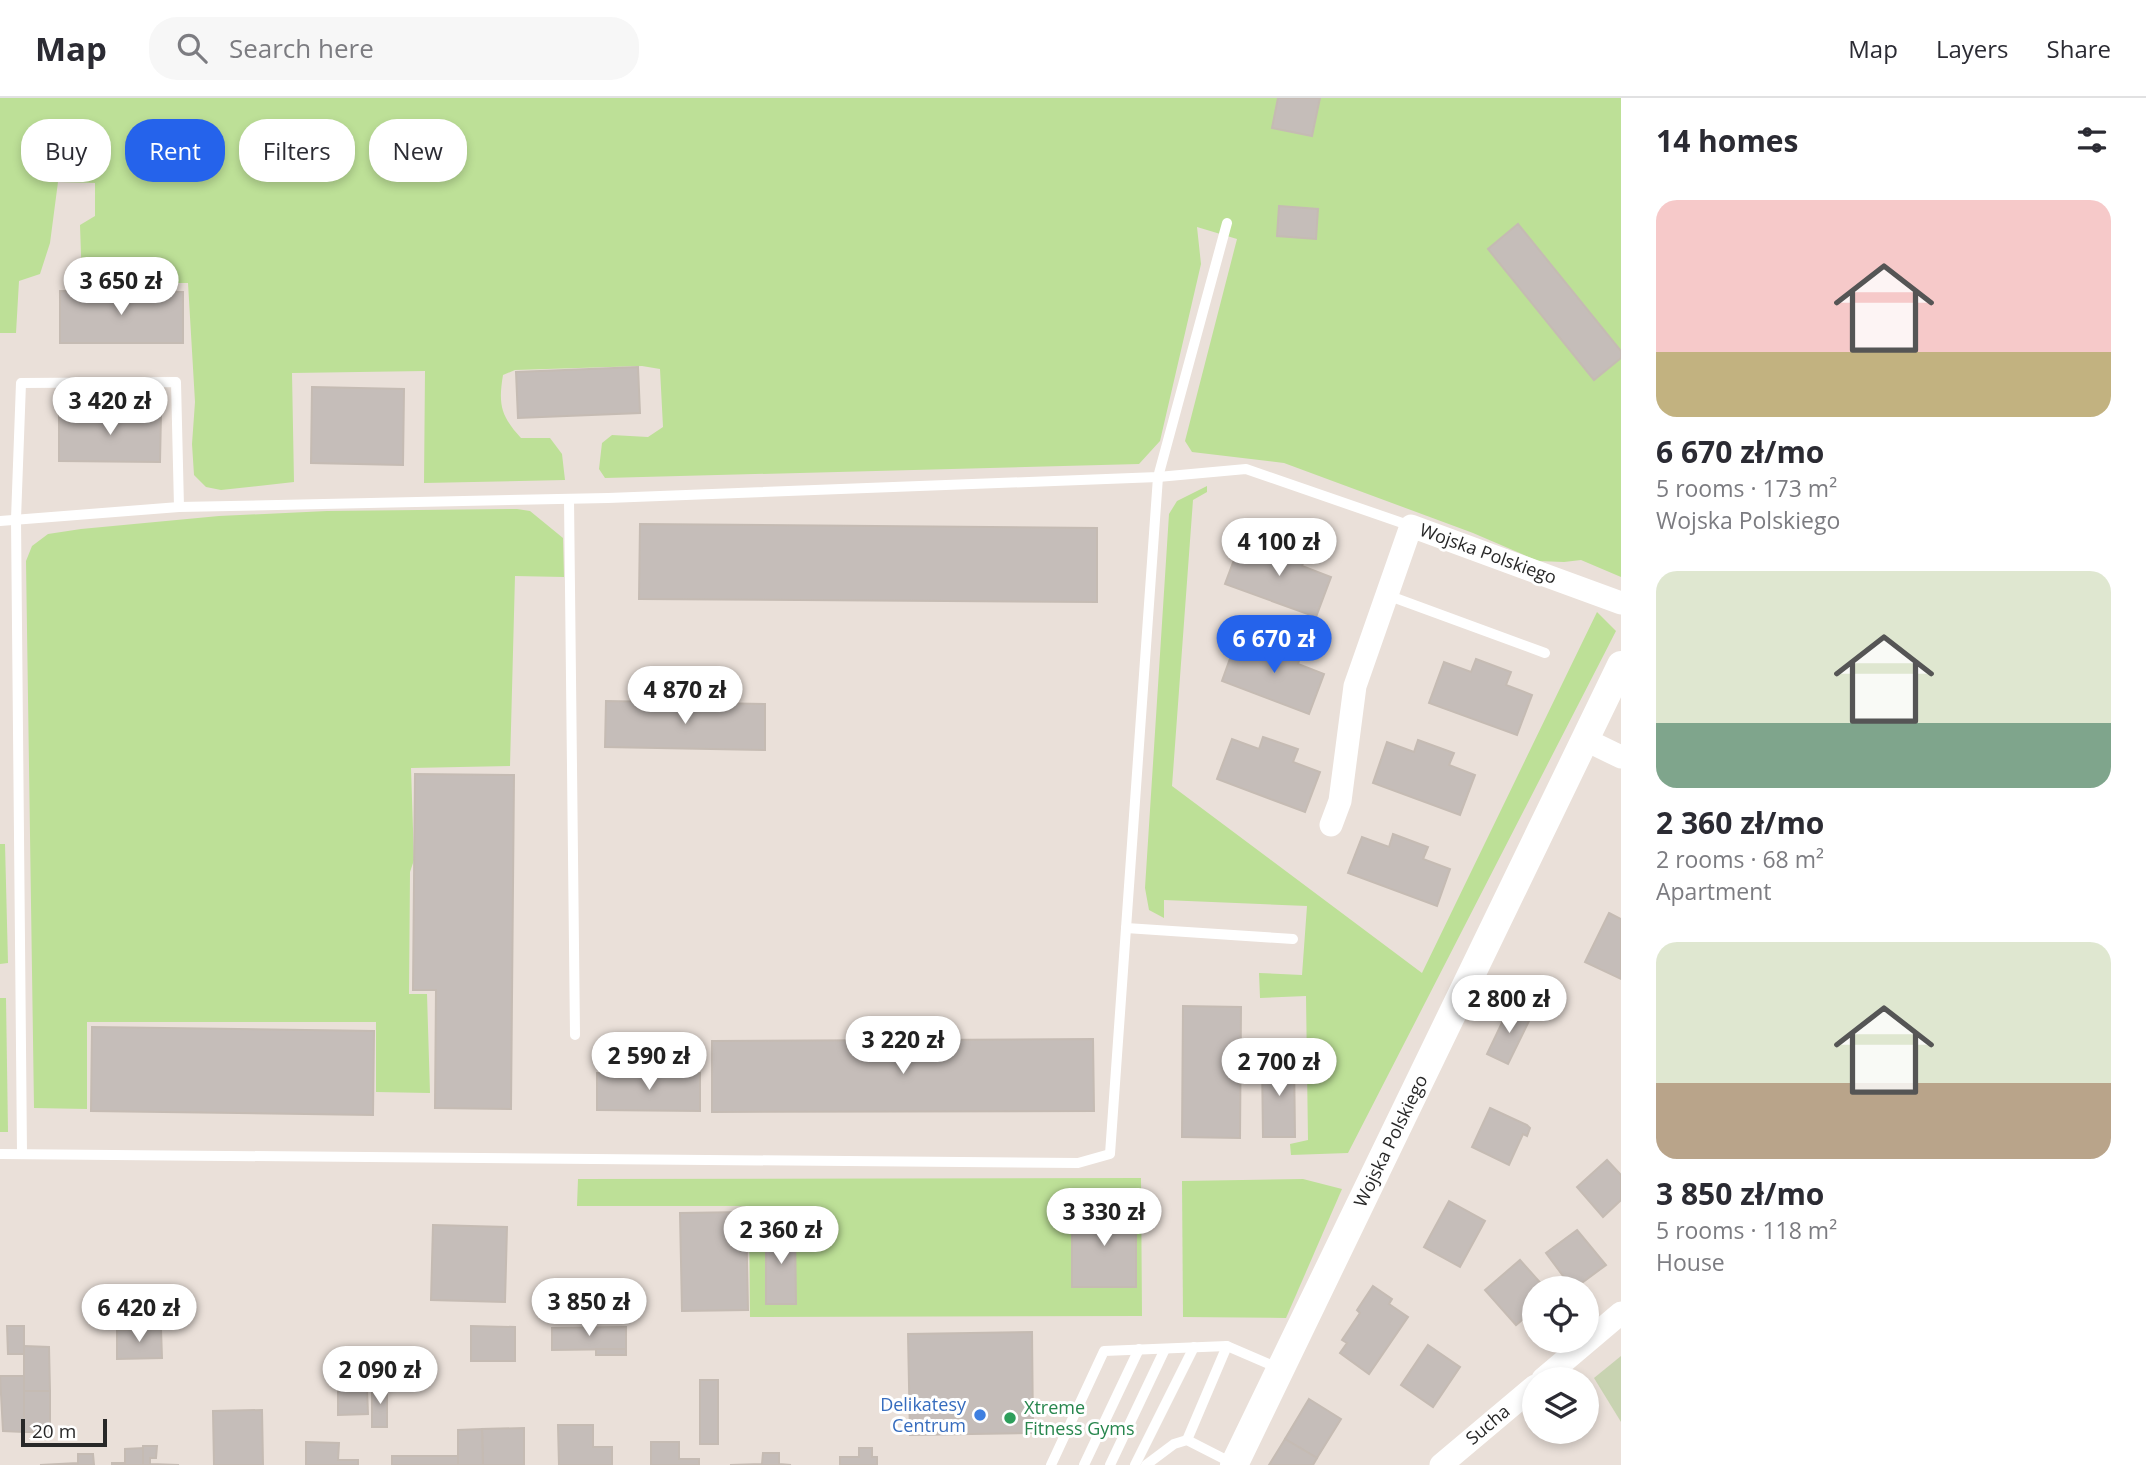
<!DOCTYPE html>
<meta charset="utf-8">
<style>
:root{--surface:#fff;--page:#f7f7f7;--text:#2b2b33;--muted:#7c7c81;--line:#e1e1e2;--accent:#2563eb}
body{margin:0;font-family:"Open Sans",sans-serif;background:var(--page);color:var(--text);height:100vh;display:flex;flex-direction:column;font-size:26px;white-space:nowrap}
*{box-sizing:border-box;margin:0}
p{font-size:23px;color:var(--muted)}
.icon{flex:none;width:38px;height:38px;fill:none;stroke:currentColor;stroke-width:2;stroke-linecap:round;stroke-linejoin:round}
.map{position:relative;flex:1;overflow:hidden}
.details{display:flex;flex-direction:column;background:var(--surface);width:525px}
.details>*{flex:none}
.guide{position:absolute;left:21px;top:21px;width:665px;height:63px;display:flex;gap:14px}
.controls{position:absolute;left:1522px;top:1178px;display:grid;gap:14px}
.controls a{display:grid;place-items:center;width:77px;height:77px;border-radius:50%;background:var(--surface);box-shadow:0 4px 10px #0003;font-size:35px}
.scale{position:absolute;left:21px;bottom:18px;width:86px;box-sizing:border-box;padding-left:7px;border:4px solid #282828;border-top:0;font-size:19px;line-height:24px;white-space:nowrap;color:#282828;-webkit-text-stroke:5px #fff;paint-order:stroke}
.price{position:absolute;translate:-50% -60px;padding:0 16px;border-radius:24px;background:#fff;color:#222;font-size:23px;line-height:46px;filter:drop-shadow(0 2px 4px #0008)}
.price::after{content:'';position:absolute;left:50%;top:42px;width:21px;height:16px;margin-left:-10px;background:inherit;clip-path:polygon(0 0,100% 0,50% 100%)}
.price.active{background:var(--accent);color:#fff}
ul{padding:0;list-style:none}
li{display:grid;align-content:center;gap:14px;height:371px;padding:0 35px}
li span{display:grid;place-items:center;height:217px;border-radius:21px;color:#555}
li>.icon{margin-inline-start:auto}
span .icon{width:126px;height:126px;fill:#fffc;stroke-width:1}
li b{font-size:30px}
h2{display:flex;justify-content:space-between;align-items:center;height:84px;padding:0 35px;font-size:30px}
.pill{padding:0 24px;border-radius:28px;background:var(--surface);box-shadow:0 4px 10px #0003;font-size:24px;line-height:63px}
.pill.active{background:var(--accent);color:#fff}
header{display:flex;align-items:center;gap:42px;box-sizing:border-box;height:98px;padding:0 35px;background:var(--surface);border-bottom:2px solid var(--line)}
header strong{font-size:33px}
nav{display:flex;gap:38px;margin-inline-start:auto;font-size:24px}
.search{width:490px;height:63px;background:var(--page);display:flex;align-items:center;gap:18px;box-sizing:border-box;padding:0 24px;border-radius:28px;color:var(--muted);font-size:26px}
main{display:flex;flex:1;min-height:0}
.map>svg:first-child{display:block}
.green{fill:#bde097}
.cemetery{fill:#c8d3b1}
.building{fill:#c5bdb9;stroke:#c5bbb3;stroke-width:2}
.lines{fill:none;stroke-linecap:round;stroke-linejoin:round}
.service{stroke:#fff;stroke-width:10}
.minor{stroke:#fff;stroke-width:23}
.tertiary{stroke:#fff;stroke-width:28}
.shop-dot{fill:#3f7fe0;stroke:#fff;stroke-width:2.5}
.leisure-dot{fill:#2e9e5b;stroke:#fff;stroke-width:2.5}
.labels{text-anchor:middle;stroke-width:6;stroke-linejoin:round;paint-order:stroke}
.street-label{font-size:18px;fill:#282828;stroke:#fff}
.shop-label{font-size:18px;fill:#366cbe;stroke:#fff;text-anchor:end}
.leisure-label{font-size:18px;fill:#27864d;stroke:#fff;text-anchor:start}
</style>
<header>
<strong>Map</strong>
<div class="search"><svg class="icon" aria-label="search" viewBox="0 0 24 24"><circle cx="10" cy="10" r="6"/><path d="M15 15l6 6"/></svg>Search here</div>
<nav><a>Map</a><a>Layers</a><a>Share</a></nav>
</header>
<main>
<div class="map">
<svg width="1621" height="1367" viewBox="0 0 1621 1367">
<rect width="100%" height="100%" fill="#eae0d9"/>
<g class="green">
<path d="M0,0H1621V479L1581,462L1564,464L1538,463L1473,435L1284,365L1192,354L1185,343L1237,141L1197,129L1201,166L1160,343L1139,366L605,380L599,371L602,345L612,337L648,339L663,329L660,271L642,268L515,272L503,277C498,307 501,318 521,340H550L562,356L565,382L424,385L425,273L292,275L294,384L221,392L206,389L194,377L192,346L195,304L188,185H82L80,127L95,118V85L58,84L50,145L40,176L19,183L16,235H0Z"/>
<polygon points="1207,388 1207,394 1193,402 1172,688 1422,875 1597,514 1616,533 1348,1055 1291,1057 1290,1046 1308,1042 1306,898 1260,900 1259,875 1302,877 1307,808 1164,802 1164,820 1149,812 1145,790 1169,416 1177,403"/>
<polygon points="517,411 530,413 563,440 564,479 515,478 510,668 411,670 414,762 410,774 409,896 427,896 430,995 376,994 376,924 87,924 87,1011 34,1010 26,463 32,448 48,436 81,431 219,418 327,413"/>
<polygon points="0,746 5,746 8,865 0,866"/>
<polygon points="0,900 6,900 8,1034 0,1034"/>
<polygon points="1141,1080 1142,1218 750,1219 749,1108 577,1108 578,1081"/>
<polygon points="1303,1081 1342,1091 1286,1220 1183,1219 1182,1083"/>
</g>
<polygon class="cemetery" points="1621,1258 1621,1324 1594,1280"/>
<g class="building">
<polygon points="1278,0 1320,0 1312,38 1272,30"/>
<polygon points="1279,108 1318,111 1316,141 1277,138"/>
<polygon points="1518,126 1621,253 1621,260 1594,282 1488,151"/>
<polygon points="60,193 183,194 183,245 60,245"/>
<polygon points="638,269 640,315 518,320 516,274"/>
<polygon points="312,289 404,291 403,367 311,365"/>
<polygon points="59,315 161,316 160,364 59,363"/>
<polygon points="640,426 1097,430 1097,504 639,501"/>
<polygon points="1271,444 1306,457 1302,468 1331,479 1316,519 1225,486 1240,446 1267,455"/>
<polygon points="1267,540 1302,553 1298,566 1324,576 1309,616 1222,583 1236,544 1262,553"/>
<polygon points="1476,561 1511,574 1506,587 1532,597 1517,637 1429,605 1444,564 1471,574"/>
<polygon points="606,603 765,606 765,652 605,649"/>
<polygon points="1263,639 1298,651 1293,664 1320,674 1305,714 1217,681 1232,641 1259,651"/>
<polygon points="1418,642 1454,655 1449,667 1475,677 1460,717 1373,685 1387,644 1414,654"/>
<polygon points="415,676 514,677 511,1011 435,1010 436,892 413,892"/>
<polygon points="1393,736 1428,749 1423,761 1450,771 1437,808 1348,775 1362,739 1389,749"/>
<polygon points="1609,815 1621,821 1621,881 1585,864"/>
<polygon points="1183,908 1241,909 1240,1040 1182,1039"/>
<polygon points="1510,908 1531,919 1508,966 1487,956"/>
<polygon points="92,929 374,933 373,1017 91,1013"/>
<polygon points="1093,941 1094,1013 712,1014 712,943"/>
<polygon points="1294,960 1295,1039 1263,1039 1262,961"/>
<polygon points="597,975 700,975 700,1013 597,1012"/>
<polygon points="1490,1010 1527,1027 1530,1030 1527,1038 1523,1036 1509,1067 1472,1049"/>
<polygon points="1607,1062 1621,1077 1621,1102 1603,1119 1577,1089"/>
<polygon points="1449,1103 1485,1123 1460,1169 1424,1149"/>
<polygon points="1072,1111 1136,1112 1136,1189 1072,1189"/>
<polygon points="746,1114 748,1212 682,1213 680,1115"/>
<polygon points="433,1127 507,1129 505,1204 431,1202"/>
<polygon points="766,1129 795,1129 796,1206 766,1206"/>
<polygon points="1577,1132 1606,1167 1575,1190 1572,1190 1546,1155"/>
<polygon points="1520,1162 1545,1190 1535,1190 1535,1211 1516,1227 1485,1192"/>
<polygon points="1373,1188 1392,1201 1389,1206 1408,1219 1369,1276 1340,1255 1347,1245 1342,1242 1360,1215 1357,1212"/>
<polygon points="7,1228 24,1228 24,1256 8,1256"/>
<polygon points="471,1228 515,1229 515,1263 471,1263"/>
<polygon points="626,1229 626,1251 552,1252 552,1230"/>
<polygon points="161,1231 162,1260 117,1261 117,1232"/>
<polygon points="1032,1234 1033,1335 910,1337 908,1236"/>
<polygon points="1428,1247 1460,1269 1433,1309 1401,1287"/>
<polygon points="24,1248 49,1249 50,1293 24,1293"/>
<rect x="596" y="1251" width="30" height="6"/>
<polygon points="0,1278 24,1278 24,1334 3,1333"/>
<rect x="700" y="1282" width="18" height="64"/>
<rect x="372" y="1288" width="15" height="41"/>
<polygon points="338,1290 367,1290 368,1316 338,1317"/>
<rect x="24" y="1293" width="26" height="41"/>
<polygon points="1309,1301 1341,1321 1317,1360 1285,1341"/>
<polygon points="262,1312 263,1367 214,1367 213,1313"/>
<polygon points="558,1327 593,1327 593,1349 612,1349 612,1367 559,1367"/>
<polygon points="524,1330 524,1367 483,1367 482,1331"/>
<polygon points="482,1331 483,1367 458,1367 458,1332"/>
<polygon points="1285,1341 1317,1360 1313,1367 1269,1367"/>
<polygon points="306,1344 339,1345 338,1362 358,1362 358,1367 306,1367"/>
<polygon points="651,1344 679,1344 679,1361 699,1361 699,1367 651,1367"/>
<polygon points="143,1348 157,1348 156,1360 150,1360 150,1366 179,1367 143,1367"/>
<polygon points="143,1350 143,1367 112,1367 112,1365 125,1365 125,1351"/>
<polygon points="859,1350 872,1350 872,1359 877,1359 877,1367 840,1367 840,1359 859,1359"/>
<polygon points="763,1355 779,1355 779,1366 791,1367 730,1367 762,1366"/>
<polygon points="78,1356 93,1356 94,1367 40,1367 78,1365"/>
<rect x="392" y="1358" width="66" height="9"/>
</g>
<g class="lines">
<g class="service">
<polyline points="569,401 575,937"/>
<polyline points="0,423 179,409 608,400 1158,379 1246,371 1411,428"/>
<polyline points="1387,497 1545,555"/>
<polyline points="1126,830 1293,841"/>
<polyline points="22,1055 16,421 21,285 176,284 179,409"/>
<polyline points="0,1056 1078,1065 1110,1056 1158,379 1227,125"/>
<polyline points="1187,1342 1227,1248"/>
<polyline points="1051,1367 1104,1253 1227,1248 1278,1270"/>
<polyline points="1084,1367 1139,1251"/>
<polyline points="1110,1367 1165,1251"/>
<polyline points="1135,1367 1194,1249"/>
<polyline points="1146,1367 1174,1346 1187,1342 1232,1365"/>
</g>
<g class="minor">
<polyline points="1584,641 1621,659"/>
<polyline points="1331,727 1340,703 1355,588 1411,428 1621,505"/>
<polyline points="1543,1281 1621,1215"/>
<polyline points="1441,1367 1535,1288"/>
</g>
<polyline class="tertiary" points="1234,1367 1621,567"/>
</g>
<circle class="shop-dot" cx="980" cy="1317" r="7"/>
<circle class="leisure-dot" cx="1010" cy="1320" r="7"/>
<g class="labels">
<g class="street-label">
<text transform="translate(1488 456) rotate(20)" y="6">Wojska Polskiego</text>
<text transform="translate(1391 1043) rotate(-64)" y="6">Wojska Polskiego</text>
<text transform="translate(1488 1327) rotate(-40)" y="6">Sucha</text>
</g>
<g class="shop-label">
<text x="966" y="1313">Delikatesy<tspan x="966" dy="21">Centrum</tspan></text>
</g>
<g class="leisure-label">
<text x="1024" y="1316">Xtreme<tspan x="1024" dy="21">Fitness Gyms</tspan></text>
</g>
</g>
</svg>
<div class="controls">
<a><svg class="icon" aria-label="locate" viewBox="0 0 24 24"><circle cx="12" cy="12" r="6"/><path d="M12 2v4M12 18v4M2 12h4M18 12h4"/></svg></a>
<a><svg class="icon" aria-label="layers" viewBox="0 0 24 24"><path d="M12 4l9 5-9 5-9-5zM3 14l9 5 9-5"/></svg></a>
</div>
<div class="scale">20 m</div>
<b class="price" style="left:121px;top:219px">3 650 zł</b>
<b class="price" style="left:110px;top:339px">3 420 zł</b>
<b class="price" style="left:1279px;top:480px">4 100 zł</b>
<b class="price active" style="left:1274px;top:577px">6 670 zł</b>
<b class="price" style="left:685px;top:628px">4 870 zł</b>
<b class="price" style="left:1509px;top:937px">2 800 zł</b>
<b class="price" style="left:903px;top:978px">3 220 zł</b>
<b class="price" style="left:649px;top:994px">2 590 zł</b>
<b class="price" style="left:1279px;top:1000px">2 700 zł</b>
<b class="price" style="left:1104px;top:1150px">3 330 zł</b>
<b class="price" style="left:781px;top:1168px">2 360 zł</b>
<b class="price" style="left:589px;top:1240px">3 850 zł</b>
<b class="price" style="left:139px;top:1246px">6 420 zł</b>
<b class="price" style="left:380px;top:1308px">2 090 zł</b>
<div class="guide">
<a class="pill">Buy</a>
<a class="pill active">Rent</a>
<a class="pill">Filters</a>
<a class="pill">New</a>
</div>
</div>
<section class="details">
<h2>14 homes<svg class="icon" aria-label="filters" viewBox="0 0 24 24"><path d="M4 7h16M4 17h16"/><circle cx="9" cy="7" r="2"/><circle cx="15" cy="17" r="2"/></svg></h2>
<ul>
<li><span style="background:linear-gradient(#f6c9c9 70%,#c2b280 0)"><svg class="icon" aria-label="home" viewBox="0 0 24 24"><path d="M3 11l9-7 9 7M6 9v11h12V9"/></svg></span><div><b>6 670 zł/mo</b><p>5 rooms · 173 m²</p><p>Wojska Polskiego</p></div></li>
<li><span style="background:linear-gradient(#dfe7d0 70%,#7fa58c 0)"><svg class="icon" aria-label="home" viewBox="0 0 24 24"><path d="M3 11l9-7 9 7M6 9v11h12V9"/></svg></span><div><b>2 360 zł/mo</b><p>2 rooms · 68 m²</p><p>Apartment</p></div></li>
<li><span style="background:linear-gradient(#dfe7d0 65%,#b9a48a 0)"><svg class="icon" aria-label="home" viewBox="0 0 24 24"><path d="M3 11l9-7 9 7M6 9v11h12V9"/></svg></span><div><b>3 850 zł/mo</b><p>5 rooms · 118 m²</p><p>House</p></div></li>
</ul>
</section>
</main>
